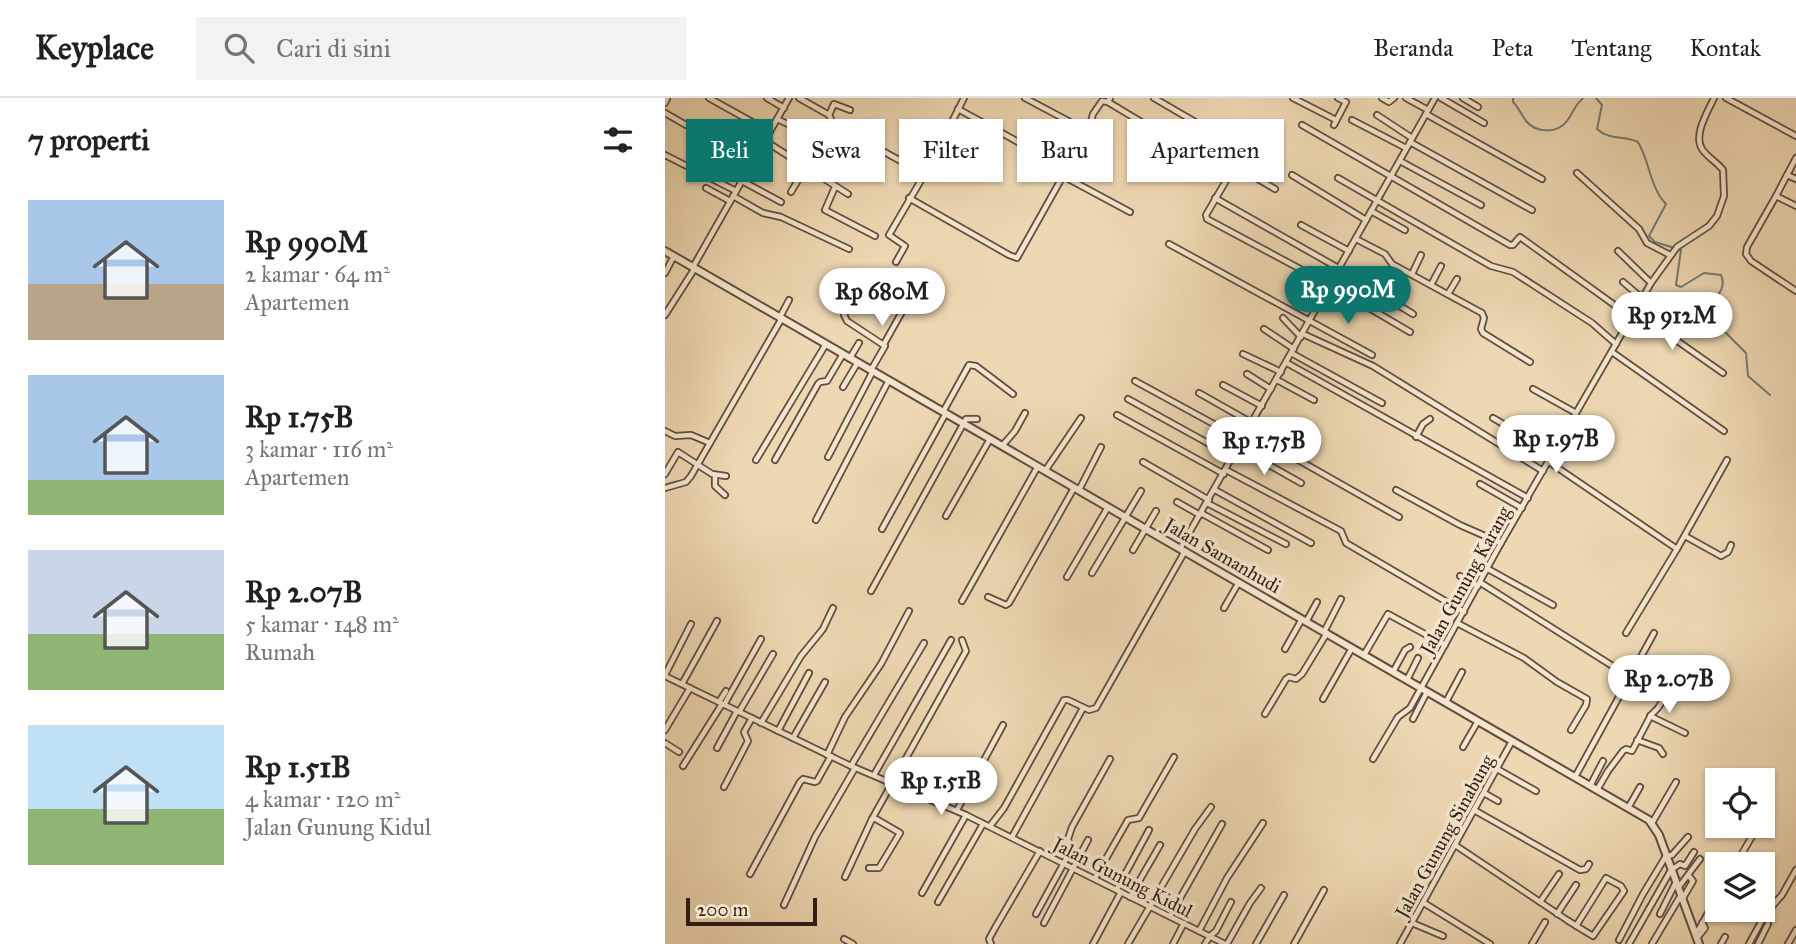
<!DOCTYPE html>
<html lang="id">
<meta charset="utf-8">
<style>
:root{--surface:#fff;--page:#f2f2f2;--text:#202124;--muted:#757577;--line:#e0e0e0;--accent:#0f766e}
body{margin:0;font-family:"IM FELL Great Primer",serif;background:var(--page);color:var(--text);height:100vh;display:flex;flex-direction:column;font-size:26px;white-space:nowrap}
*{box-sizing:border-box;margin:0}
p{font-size:23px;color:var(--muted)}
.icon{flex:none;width:38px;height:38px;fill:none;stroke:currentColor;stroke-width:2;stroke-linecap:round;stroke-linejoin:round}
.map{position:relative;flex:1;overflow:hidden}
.panel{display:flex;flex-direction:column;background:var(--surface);width:665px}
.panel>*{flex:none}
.banner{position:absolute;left:21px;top:21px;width:665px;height:63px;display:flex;gap:14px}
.buttons{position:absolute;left:1040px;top:670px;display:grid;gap:14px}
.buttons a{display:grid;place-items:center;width:70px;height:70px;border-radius:0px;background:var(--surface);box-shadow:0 2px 5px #0004;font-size:35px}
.scale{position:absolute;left:21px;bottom:18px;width:131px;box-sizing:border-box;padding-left:7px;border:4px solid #331f18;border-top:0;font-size:19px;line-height:24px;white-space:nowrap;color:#331f18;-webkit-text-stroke:5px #f4e6ce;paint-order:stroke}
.price{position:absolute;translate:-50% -60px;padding:0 16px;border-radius:24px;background:#fff;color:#222;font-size:23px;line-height:46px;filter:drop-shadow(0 2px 4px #0008)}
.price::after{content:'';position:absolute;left:50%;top:42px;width:21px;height:16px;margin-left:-10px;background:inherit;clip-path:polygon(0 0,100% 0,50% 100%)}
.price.current{background:var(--accent);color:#fff}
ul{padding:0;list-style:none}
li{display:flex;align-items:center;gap:21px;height:175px;padding:0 28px}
li span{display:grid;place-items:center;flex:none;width:196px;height:140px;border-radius:0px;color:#555}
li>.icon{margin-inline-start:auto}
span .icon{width:84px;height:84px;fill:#fffc;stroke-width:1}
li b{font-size:30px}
h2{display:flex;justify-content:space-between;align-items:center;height:84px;padding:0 28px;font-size:30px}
.chip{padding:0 24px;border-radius:0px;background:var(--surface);box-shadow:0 2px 5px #0004;font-size:24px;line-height:63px}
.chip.current{background:var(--accent);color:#fff}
header{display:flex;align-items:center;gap:42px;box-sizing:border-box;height:98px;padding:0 35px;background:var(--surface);border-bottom:2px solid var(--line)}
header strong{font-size:33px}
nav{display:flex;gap:38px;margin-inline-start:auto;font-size:24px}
.search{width:490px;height:63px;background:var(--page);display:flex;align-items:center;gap:18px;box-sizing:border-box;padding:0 24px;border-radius:0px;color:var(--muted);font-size:26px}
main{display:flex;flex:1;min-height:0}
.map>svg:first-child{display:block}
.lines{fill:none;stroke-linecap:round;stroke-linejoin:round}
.stream{stroke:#727b77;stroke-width:2}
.minor-casing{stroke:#624d3f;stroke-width:8}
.tertiary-casing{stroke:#624d3f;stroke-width:10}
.minor{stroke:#f4e6ce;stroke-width:4.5}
.tertiary{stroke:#f4e6ce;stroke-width:6}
.labels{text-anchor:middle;stroke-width:7;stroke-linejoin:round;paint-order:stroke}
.street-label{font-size:19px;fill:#331f18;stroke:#f4e6ce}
</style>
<header>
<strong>Keyplace</strong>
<div class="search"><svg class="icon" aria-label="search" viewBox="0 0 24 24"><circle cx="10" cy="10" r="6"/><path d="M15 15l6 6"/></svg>Cari di sini</div>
<nav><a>Beranda</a><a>Peta</a><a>Tentang</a><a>Kontak</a></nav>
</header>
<main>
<section class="panel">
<h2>7 properti<svg class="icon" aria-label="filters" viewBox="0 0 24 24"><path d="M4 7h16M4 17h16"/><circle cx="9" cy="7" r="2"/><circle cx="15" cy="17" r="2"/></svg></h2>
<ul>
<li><span style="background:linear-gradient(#a9c7e8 60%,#b9a48a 0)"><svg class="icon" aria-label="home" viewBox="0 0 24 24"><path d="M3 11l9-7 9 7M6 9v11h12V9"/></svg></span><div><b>Rp 990M</b><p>2 kamar · 64 m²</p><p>Apartemen</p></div></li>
<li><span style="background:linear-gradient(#a9c7e8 75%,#8fb573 0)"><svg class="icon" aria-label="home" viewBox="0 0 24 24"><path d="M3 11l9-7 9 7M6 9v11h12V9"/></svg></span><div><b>Rp 1.75B</b><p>3 kamar · 116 m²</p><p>Apartemen</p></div></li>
<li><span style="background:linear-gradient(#c9d6e8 60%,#8fb573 0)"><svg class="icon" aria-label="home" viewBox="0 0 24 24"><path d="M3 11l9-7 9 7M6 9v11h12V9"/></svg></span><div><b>Rp 2.07B</b><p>5 kamar · 148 m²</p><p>Rumah</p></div></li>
<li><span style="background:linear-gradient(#bfe0f5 60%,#8fb573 0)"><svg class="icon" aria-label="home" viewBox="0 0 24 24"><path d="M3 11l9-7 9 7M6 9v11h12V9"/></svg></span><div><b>Rp 1.51B</b><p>4 kamar · 120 m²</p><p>Jalan Gunung Kidul</p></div></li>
</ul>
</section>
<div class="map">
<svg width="1131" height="846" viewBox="0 0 1131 846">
<rect width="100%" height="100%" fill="#eed8b3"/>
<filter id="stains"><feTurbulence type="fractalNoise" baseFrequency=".00286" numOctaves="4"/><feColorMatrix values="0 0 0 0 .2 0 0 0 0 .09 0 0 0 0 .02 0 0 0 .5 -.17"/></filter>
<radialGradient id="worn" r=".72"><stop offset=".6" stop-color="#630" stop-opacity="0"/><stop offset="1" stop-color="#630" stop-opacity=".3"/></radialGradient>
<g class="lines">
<g class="stream">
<path d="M848,0V4C854,10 856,16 861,23C871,35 892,36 902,23C909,14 908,9 918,0"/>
<path d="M931,0L937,7L932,31C945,43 959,37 973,44C985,64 985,90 1001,106L984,138L990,144L1016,152L1011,187L1016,189L1039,175L1056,177C1063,193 1047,201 1040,214L1081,255L1083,278L1105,297"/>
</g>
<g class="minor-casing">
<g id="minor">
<polyline points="44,0 105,34"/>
<polyline points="102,0 119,10"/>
<polyline points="134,0 164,17"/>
<polyline points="360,0 424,34"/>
<path d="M445,0L443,4L541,63C549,61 560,47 556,39L489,0"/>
<polyline points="628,0 671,22"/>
<polyline points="717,0 724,4 729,0"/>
<polyline points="741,0 763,12"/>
<polyline points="776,0 819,25"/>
<polyline points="798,0 813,9"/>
<polyline points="1061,0 1131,38"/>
<polyline points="0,5 2,1"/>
<polyline points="293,11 346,40 401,73"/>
<polyline points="0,15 21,27"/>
<polyline points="761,16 877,81"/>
<polyline points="712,17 747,40"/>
<polyline points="112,21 127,28"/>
<polyline points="687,22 741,50"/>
<polyline points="637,27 845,147 848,147 855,139 987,234 1001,235 1058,275"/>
<polyline points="669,27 681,4 673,0"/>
<polyline points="162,30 198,42 259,76"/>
<polyline points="252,30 275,43"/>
<polyline points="41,31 92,56"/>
<polyline points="100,43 141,69 166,21 164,17 169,6 185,12"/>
<polyline points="745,44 867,112"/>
<polyline points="33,50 43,54 55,55 82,74"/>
<polyline points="553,53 571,63"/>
<polyline points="0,57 71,93"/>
<polyline points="1131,60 1111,98 1131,108"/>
<polyline points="735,63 816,107"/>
<polyline points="607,65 583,51 579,52 541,117 542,121 665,187 745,234"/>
<polyline points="569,67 610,91"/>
<polyline points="912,75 974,131 982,145 1005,157"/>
<polyline points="627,77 701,122"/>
<polyline points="1122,77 1131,81"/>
<polyline points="398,78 465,114"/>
<polyline points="673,80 826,168 848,174 927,225 951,246"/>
<polyline points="77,83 116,104"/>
<polyline points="170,89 160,112 210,138"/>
<polyline points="41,90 65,103"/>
<polyline points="126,94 141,69 183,96"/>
<polyline points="68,98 98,115 116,119 184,151"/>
<polyline points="1111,98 1082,149 1081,156 1086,163 1131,193"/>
<polyline points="244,100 344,157 352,160 398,78 421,42 428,16 437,3 443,4"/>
<polyline points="550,100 675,171 748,216"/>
<polyline points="706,113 740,132"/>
<polyline points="636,127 684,153"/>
<polyline points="691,141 720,156 727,166 817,215 819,220 816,231 818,235 865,264"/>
<polyline points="504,146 707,257"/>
<polyline points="953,153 986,185"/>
<polyline points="231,164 240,148 224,137 265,67 299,0"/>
<polyline points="28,169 124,0"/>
<polyline points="0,175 9,158"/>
<polyline points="747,176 756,157"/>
<polyline points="958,184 977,200"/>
<polyline points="766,187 776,168"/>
<polyline points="783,196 792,181"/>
<polyline points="0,217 30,170"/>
<polyline points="115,219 124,202"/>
<polyline points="618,220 636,239"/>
<polyline points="599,231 629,251"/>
<polyline points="638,236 708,268 878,373"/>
<polyline points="219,246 238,212"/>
<polyline points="947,254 1059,333"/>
<polyline points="578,256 616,274"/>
<polyline points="628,256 717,305"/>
<polyline points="185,260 194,245"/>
<polyline points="622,265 863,400"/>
<polyline points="206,272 220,248 182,223 179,217 196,188 218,200"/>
<polyline points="582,276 606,291"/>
<polyline points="612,282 649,302"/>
<polyline points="470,283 578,342"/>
<polyline points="558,287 597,308"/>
<polyline points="178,289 193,264"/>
<polyline points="868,291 911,315"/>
<polyline points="534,295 587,325"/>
<polyline points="463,301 568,359"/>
<polyline points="278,314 304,267 311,268 348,296"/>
<polyline points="452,317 559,376"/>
<polyline points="828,320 888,355"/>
<polyline points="904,328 938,348"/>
<polyline points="0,333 10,338 26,337 45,345"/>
<polyline points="582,335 614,351 622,347"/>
<polyline points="751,339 758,326 765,321"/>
<polyline points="337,348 350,333 360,315"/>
<polyline points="574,350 636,385"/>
<polyline points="614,351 734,419"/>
<polyline points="163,359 208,273"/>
<polyline points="91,362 161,246"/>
<polyline points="110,362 153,286 155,284 162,283 178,256"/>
<polyline points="478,364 544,402"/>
<polyline points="884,364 1012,451 1062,362"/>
<polyline points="561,372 676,433 681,445 799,514"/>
<polyline points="380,373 416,320"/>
<polyline points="0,376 13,354 47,376 61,378"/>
<polyline points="50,377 50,388 60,397"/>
<polyline points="815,386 857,410"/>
<polyline points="0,390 21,384 26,378 117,220"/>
<polyline points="414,392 436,349"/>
<polyline points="550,392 646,445"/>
<polyline points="731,392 795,427 836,445"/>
<polyline points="512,404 535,417"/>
<polyline points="542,405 621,446"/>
<polyline points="536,415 603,452"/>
<polyline points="281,418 325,341"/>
<polyline points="151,422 224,282"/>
<polyline points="217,431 281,315"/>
<polyline points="1020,438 1056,458 1063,454 1066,447"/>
<polyline points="515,451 770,0"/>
<polyline points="468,452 491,413"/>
<polyline points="823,471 888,507"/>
<polyline points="427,475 476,393"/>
<polyline points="795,478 813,488"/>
<polyline points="402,479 443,409"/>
<polyline points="816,485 946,567"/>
<polyline points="206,493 301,321 312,321"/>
<polyline points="323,499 341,507 344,505 409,390"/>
<polyline points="297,503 373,368"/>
<polyline points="559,510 574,484"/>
<polyline points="641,524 652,504"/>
<polyline points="792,525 859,560 892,584 922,601 921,607 906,632"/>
<polyline points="659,534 676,501"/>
<polyline points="961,535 1012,451"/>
<polyline points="620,551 637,521"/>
<polyline points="699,557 723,516 780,547"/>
<polyline points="728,574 740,552 745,549"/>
<polyline points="0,577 26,526"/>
<polyline points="0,578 186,668 301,717 560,846"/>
<polyline points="742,582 753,560"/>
<polyline points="1009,583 1031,599 1036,596"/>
<polyline points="17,586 52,523"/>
<polyline points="658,601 687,550"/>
<polyline points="54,604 61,593"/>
<polyline points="781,604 797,574"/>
<polyline points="59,607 96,541"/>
<polyline points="74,614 108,556"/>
<polyline points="600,616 621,581 624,579 631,581 637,576 662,535"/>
<polyline points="985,618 1020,635"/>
<polyline points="748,621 762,594"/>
<polyline points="96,625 136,558 158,531 168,510"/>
<polyline points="0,632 25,590"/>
<polyline points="113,633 144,575"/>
<polyline points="128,640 160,584"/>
<polyline points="972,642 994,650 998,656"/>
<polyline points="0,645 14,654"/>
<polyline points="798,649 813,623"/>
<polyline points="52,650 72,613"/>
<polyline points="162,657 180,619 216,566 244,513"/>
<path d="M708,661L733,619L745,610L836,445L986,185L1012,149L1044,128L1052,118L1059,98L1058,72C1052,64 1042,59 1037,51C1028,37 1043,13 1049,0"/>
<polyline points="18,668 57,606"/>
<polyline points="186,668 259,545"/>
<polyline points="832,671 871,693"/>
<polyline points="209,677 286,542"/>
<polyline points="910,679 989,535"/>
<polyline points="925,688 938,663"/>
<polyline points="59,689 83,643 79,634 87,620"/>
<polyline points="932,692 943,673 958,653 961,651 967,653 986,617 993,610 1019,568"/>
<polyline points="819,695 833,703"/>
<polyline points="963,710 975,689"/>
<polyline points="292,712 338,627"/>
<polyline points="809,712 915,772 921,771 924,766"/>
<polyline points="1097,720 1104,708"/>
<polyline points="987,725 1011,684"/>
<polyline points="325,728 339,710 399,602 403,602 424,612 431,610 520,453"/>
<polyline points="347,739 418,610"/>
<path d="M790,747L902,822C910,827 919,833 928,838L959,793L956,788L941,780L911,828"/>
<polyline points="1071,766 1093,728"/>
<polyline points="204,770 214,770 235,735 211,721 207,721 301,553 297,542"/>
<polyline points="85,776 135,684 138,681 150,684 152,683 166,658"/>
<polyline points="180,779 207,721"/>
<polyline points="430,780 463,722 474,720 509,659"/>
<polyline points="1013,790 1035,761"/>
<polyline points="452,791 484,732"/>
<polyline points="257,795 301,717"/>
<polyline points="465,799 495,747"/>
<polyline points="1018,800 1028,783 1024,778"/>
<polyline points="273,804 318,726"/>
<polyline points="875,804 894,776"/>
<polyline points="759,805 825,846"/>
<polyline points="119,807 150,739 190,670"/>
<polyline points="371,816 406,752 403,741 407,729 445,661"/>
<polyline points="892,816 911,787"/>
<polyline points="995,816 1011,784"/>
<polyline points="505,818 557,726"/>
<polyline points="379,825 423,742"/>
<polyline points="747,825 778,838"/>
<polyline points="534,833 562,780 598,725"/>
<polyline points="1030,834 1034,831 1048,806 1052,804"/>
<polyline points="1032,840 1040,830 1037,825"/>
<polyline points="179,841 188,846"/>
<polyline points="954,842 978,796 1001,758 1007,757 1023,739"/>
<polyline points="326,846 324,841 330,830 375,753"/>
<polyline points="428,846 456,794"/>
<polyline points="463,846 530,731 546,709"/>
<polyline points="508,846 519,825"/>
<polyline points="540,846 545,838 551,833 566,804"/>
<polyline points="562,846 585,805 596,790"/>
<polyline points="591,846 619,797"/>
<polyline points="629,846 659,792"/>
<polyline points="735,846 847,643"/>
<polyline points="867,846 880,824"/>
<polyline points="964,846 1006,772 1015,766 1020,768 1029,754"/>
<polyline points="987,846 1016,797"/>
<polyline points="1056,846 1060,839"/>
<polyline points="1084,846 1101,815 1117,797 1131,772"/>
<polyline points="1093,846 1103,826"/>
<polyline points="1123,846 1131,832"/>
</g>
</g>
<g class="tertiary-casing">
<polyline id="tertiary" points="0,153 984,722 994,737 1034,846"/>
</g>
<use href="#minor" class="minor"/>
<use href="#tertiary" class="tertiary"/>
</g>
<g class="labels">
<g class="street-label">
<text transform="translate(558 457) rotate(30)" y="7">Jalan Samanhudi</text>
<text transform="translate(800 482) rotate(-61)" y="7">Jalan Gunung Karang</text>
<text transform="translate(779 738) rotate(-61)" y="7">Jalan Gunung Sinabung</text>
<text transform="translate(458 779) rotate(27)" y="7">Jalan Gunung Kidul</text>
</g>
</g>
<rect width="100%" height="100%" filter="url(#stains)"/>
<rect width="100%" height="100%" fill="url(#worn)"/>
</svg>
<div class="buttons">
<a><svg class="icon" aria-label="locate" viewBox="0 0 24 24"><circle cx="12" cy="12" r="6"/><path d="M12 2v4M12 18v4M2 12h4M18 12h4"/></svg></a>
<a><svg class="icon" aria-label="layers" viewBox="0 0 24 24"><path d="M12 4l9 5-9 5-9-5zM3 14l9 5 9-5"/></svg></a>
</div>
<div class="scale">200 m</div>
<b class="price current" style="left:683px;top:228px">Rp 990M</b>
<b class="price" style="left:217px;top:230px">Rp 680M</b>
<b class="price" style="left:1007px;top:254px">Rp 912M</b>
<b class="price" style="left:891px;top:377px">Rp 1.97B</b>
<b class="price" style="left:599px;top:379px">Rp 1.75B</b>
<b class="price" style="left:1004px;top:617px">Rp 2.07B</b>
<b class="price" style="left:276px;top:719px">Rp 1.51B</b>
<div class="banner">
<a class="chip current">Beli</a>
<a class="chip">Sewa</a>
<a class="chip">Filter</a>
<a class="chip">Baru</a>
<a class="chip">Apartemen</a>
</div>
</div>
</main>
